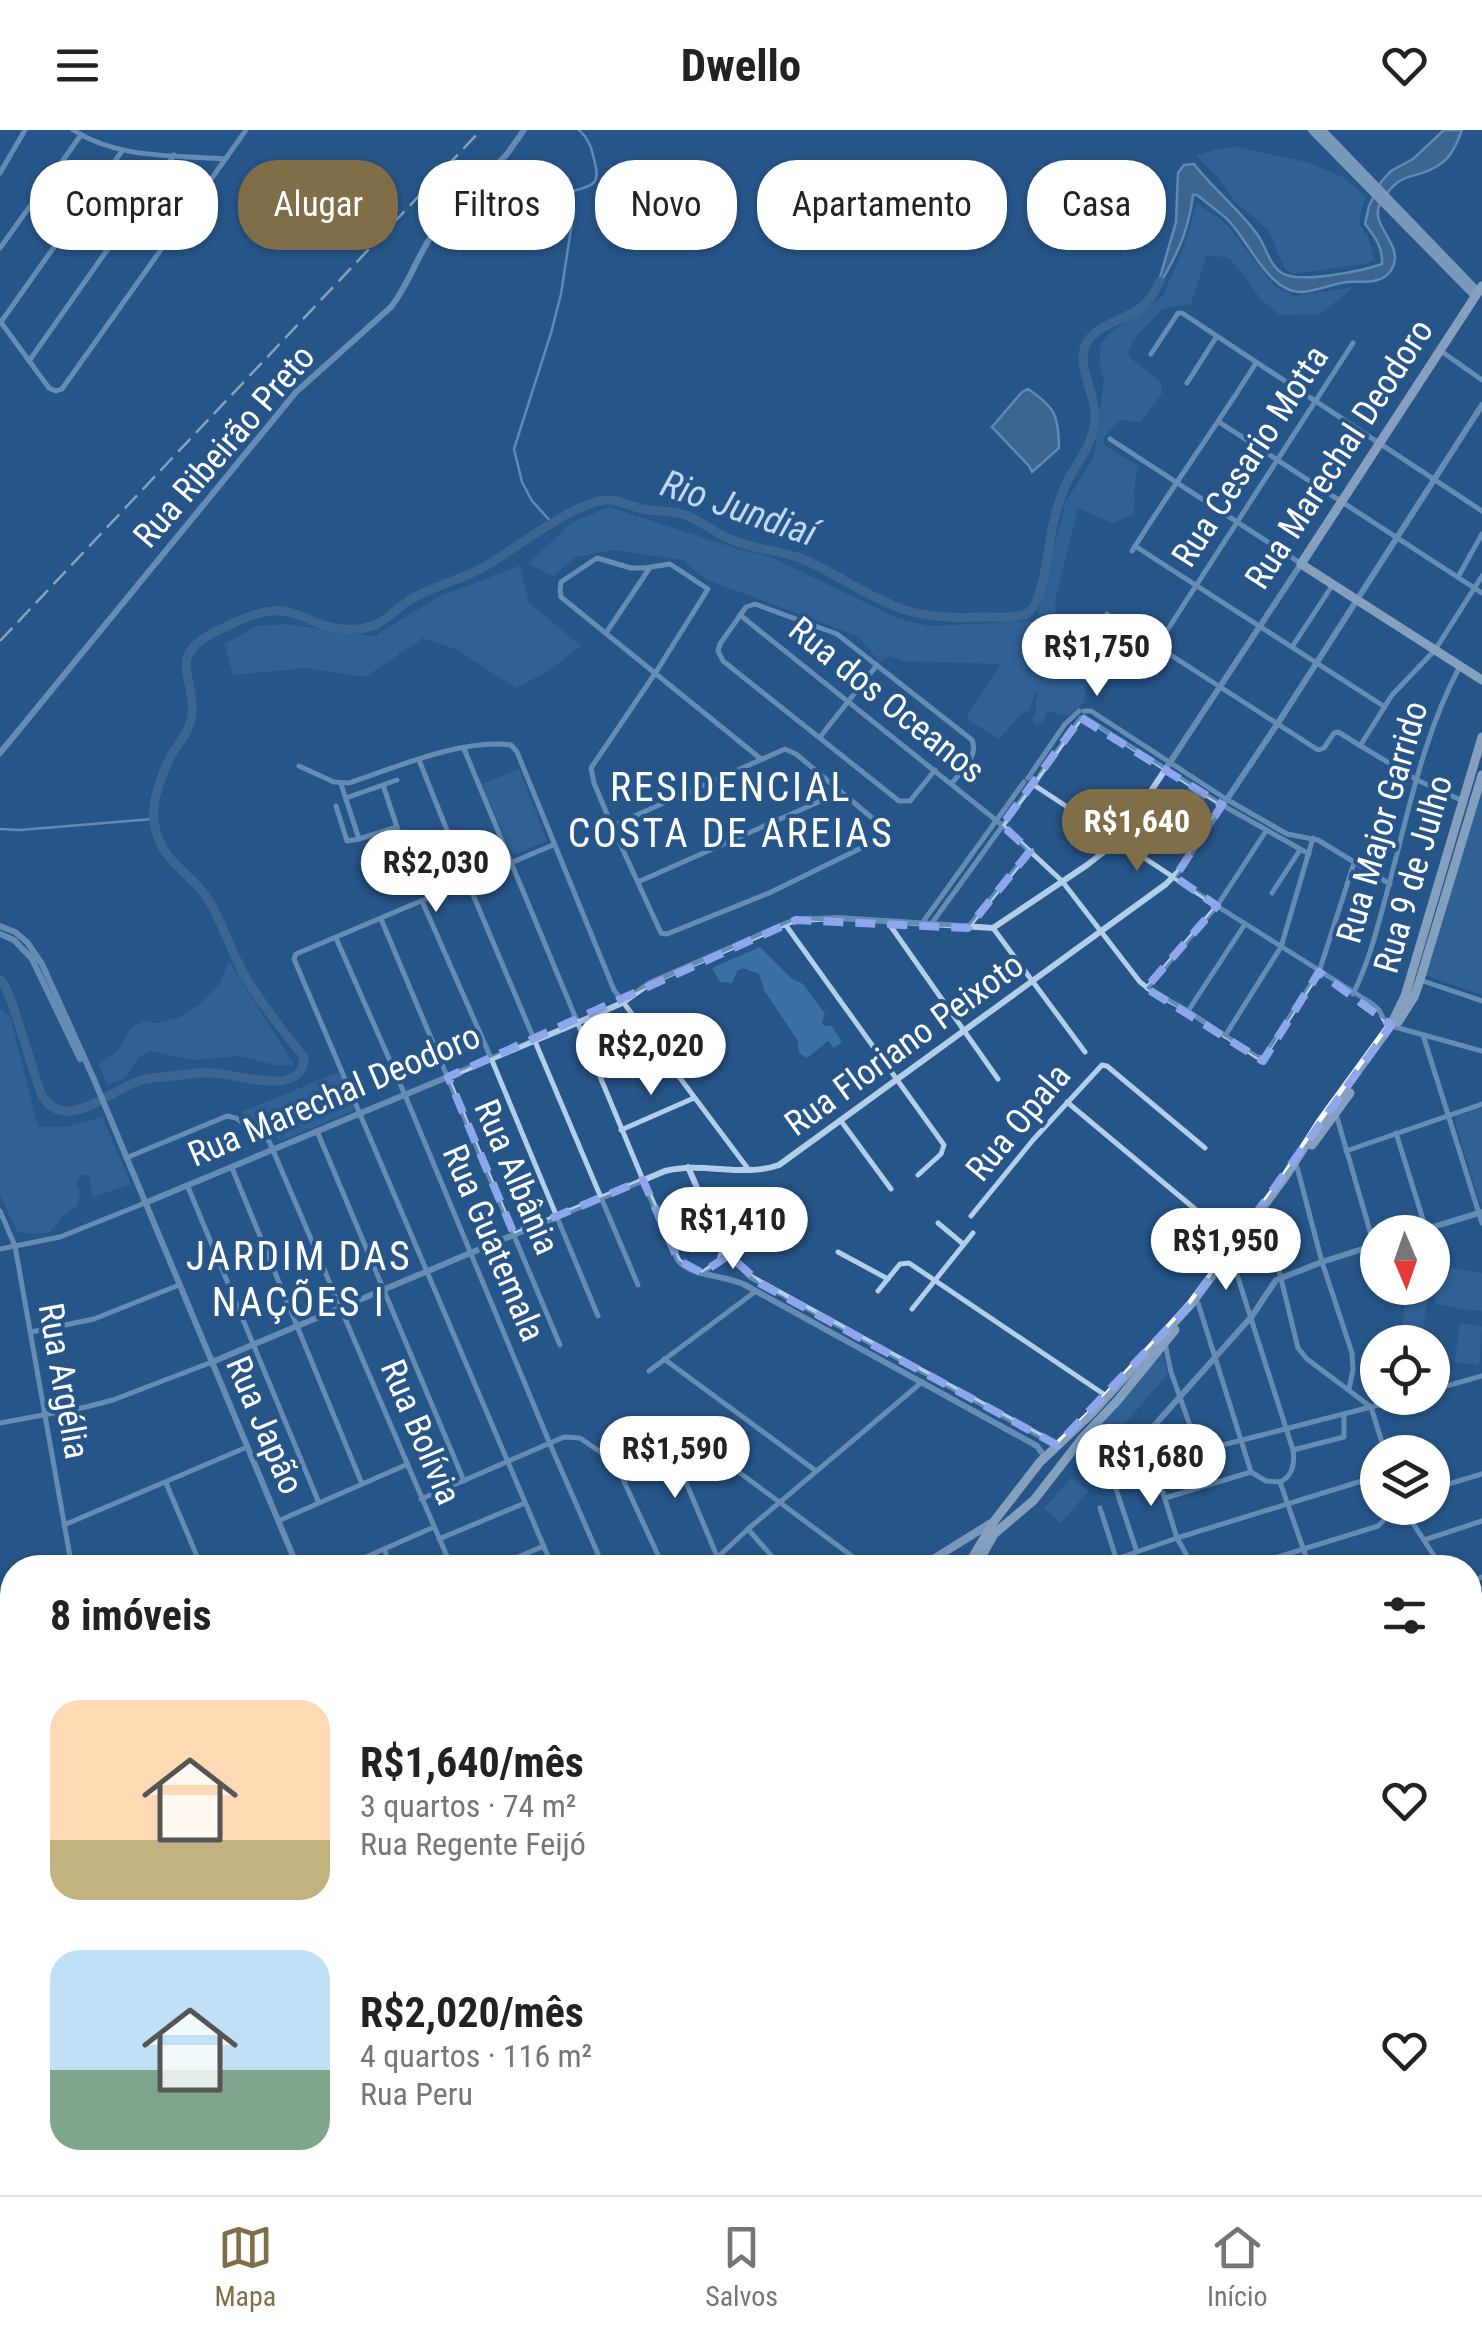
<!DOCTYPE html>
<html lang="pt">
<meta charset="utf-8">
<style>
:root{--surface:#fff;--page:#f2f2f2;--text:#222;--muted:#767676;--line:#e0e0e0;--accent:#806e49}
body{margin:0;font-family:"Roboto Condensed",sans-serif;background:var(--page);color:var(--text);height:100vh;display:flex;flex-direction:column;font-size:38px;white-space:nowrap}
*{box-sizing:border-box;margin:0}
p{font-size:32px;color:var(--muted)}
.icon{flex:none;width:55px;height:55px;fill:none;stroke:currentColor;stroke-width:2;stroke-linecap:round;stroke-linejoin:round}
.map{position:relative;flex:1;overflow:hidden}
.panel{position:absolute;left:0px;top:1425px;width:1482px;height:640px;display:flex;flex-direction:column;background:var(--surface);border-radius:40px 40px 0 0;box-shadow:0 2px 8px #0004}
.panel>*{flex:none}
.hud{position:absolute;left:30px;top:30px;width:1422px;height:90px;display:flex;gap:20px}
.needle{width:65px;rotate:178deg}
.tools{position:absolute;left:1360px;top:1085px;display:grid;gap:20px}
.tools a{display:grid;place-items:center;width:90px;height:90px;border-radius:50%;background:var(--surface);box-shadow:0 2px 8px #0004;font-size:50px}
.price{position:absolute;translate:-50% -85px;padding:0 22px;border-radius:35px;background:#fff;color:#222;font-size:32px;line-height:65px;filter:drop-shadow(0 2px 5px #0008)}
.price::after{content:'';position:absolute;left:50%;top:60px;width:30px;height:22px;margin-left:-15px;background:inherit;clip-path:polygon(0 0,100% 0,50% 100%)}
.price.on{background:var(--accent);color:#fff}
ul{padding:0;list-style:none}
li{display:flex;align-items:center;gap:30px;height:250px;padding:0 50px}
li span{display:grid;place-items:center;flex:none;width:280px;height:200px;border-radius:30px;color:#555}
li>.icon{margin-inline-start:auto}
span .icon{width:120px;height:120px;fill:#fffc;stroke-width:1}
li b{font-size:42px}
h2{display:flex;justify-content:space-between;align-items:center;height:120px;padding:0 50px;font-size:42px}
.pill{padding:0 35px;border-radius:40px;background:var(--surface);box-shadow:0 2px 8px #0004;font-size:35px;line-height:90px}
.pill.on{background:var(--accent);color:#fff}
header{display:flex;justify-content:space-between;align-items:center;height:130px;padding:0 50px;background:var(--surface);font-size:45px;font-weight:700}
.tabs{display:flex;justify-content:space-around;align-items:center;height:140px;border-top:2px solid var(--line);background:var(--surface);font-size:28px;color:var(--muted)}
.tabs a{display:grid;justify-items:center;gap:5px}
.tabs .on{color:var(--accent)}
.map>svg:first-child{display:block}
.green{fill:#3b70a5}
.water{fill:#58799b;stroke:#a8c9ea;stroke-width:2.5}
.lines{fill:none;stroke-linecap:round;stroke-linejoin:round}
.stream{stroke:#a8c9ea;stroke-width:2.5}
.river{stroke:#58799b;stroke-width:9}
.minor{stroke:#b3cee9;stroke-width:5}
.tertiary{stroke:#b3cee9;stroke-width:6}
.secondary{stroke:#ddeaf8;stroke-width:8}
.primary{stroke:#f6fafe;stroke-width:9}
.motorway{stroke:#fff;stroke-width:11}
.rail{stroke:#fff;stroke-width:2.5;stroke-dasharray:18 8;stroke-linecap:butt}
.marked{fill:none;stroke:#8ea6ec;stroke-width:8;stroke-dasharray:20 12;stroke-linejoin:round}
.labels{text-anchor:middle;stroke-width:8;stroke-linejoin:round;paint-order:stroke}
.street-label{font-size:35px;fill:#fff;stroke:#265589}
.water-label{font-size:38px;font-style:italic;fill:#bfd8f0;stroke:#265589}
.quarter-label{font-size:40px;letter-spacing:2.5px;fill:#fff;stroke:#265589}
</style>
<header><svg class="icon" aria-label="menu" viewBox="0 0 24 24"><path d="M4 6h16M4 12h16M4 18h16"/></svg>Dwello<svg class="icon" aria-label="heart" viewBox="0 0 24 24"><path d="M12 20l-8-8c-3-5 5-10 8-4 3-6 11-1 8 4z"/></svg></header>
<div class="map">
<svg width="1482" height="2065" viewBox="0 0 1482 2065">
<rect width="100%" height="100%" fill="#265589"/>
<g class="green">
<polygon points="1237,17 1306,32 1343,47 1365,66 1359,94 1368,106 1374,130 1365,134 1292,144 1284,137 1268,99 1236,73 1219,48 1196,26 1217,19"/>
<path d="M1197,74L1225,92L1275,157L1294,166L1354,157L1320,184L1280,185L1261,170L1245,146L1228,127L1206,126L1191,174L1162,179L1133,210L1128,223L1130,228L1161,252L1162,263L1141,292L1120,290L1105,306L1104,315L1138,336L1134,360L1135,375L1133,384L1113,393L1078,378L1055,471L1058,491L1076,497C1075,517 1073,533 1088,549L1084,573L1067,586L1049,581L1046,583L1043,592L1035,595L1031,587L1035,585L1037,564L1033,563L1034,567L1028,581L1020,585L999,609L970,591L967,585L1001,534L904,531L889,526L880,532L857,506L705,449L683,430L614,420L575,427L554,446L528,434L571,393L609,377L738,419L771,427L897,488L928,496L1032,491L1037,486L1066,371L1094,327L1104,250L1099,232L1101,213L1112,201L1163,166L1183,119Z"/>
<polygon points="520,436 529,473 581,516 547,542 516,558 456,519 423,508 365,547 305,538 233,545 224,514 257,496 286,494 375,506 438,467"/>
<polygon points="519,639 547,711 512,725 482,654"/>
<polygon points="1482,655 1482,865 1425,845"/>
<polygon points="760,817 791,848 803,854 825,884 822,892 824,896 832,896 842,912 834,918 828,911 807,928 799,923 798,911 764,860 759,844 743,838 737,841 732,853 720,852 712,838"/>
<polygon points="229,831 294,935 276,935 238,926 192,930 149,921 139,927 125,948 107,955 99,934 118,920 131,898 145,891 158,893 180,887 200,874 219,855"/>
<polygon points="0,879 10,886 38,997 66,997 102,987 131,1054 92,1067 90,1046 82,1044 76,1055 80,1061 78,1075 62,1087 49,1103 30,1104 17,1101 0,1065"/>
<polygon points="339,942 355,980 281,1011 241,982"/>
<polygon points="1482,978 1482,1073 1479,1071 1455,991 1457,986"/>
<polygon points="1432,1135 1482,1143 1482,1181 1460,1179 1434,1173 1439,1154 1433,1152"/>
<polygon points="1407,1159 1428,1162 1423,1200 1402,1197"/>
<polygon points="1460,1193 1482,1197 1479,1235 1455,1232"/>
<polygon points="1160,1223 1163,1224 1168,1244 1096,1326 1090,1305"/>
<polygon points="1072,1347 1088,1361 1061,1393 1044,1378"/>
<path d="M12,1474V1926C6,1917 8,1903 0,1891V1478Z"/>
<polygon points="607,2053 623,2065 512,2065 504,2060 479,2060 481,2053"/>
</g>
<g class="water">
<path d="M1444,0H1462C1458,11 1452,25 1443,32C1416,53 1403,36 1381,72C1366,96 1409,115 1390,142C1379,155 1361,151 1347,152C1331,154 1317,161 1302,162C1269,164 1248,109 1227,89C1218,81 1207,73 1197,65H1193C1188,105 1176,126 1156,161L1176,92L1178,43L1184,35L1194,34C1213,59 1239,79 1257,104C1266,116 1269,135 1282,143C1299,154 1362,141 1382,134C1383,117 1375,107 1365,94L1369,76L1381,52L1391,41L1413,29Z"/>
<path d="M1028,259C1056,278 1058,285 1059,318L1032,342L1029,336L992,297L1022,262Z"/>
</g>
<g class="lines">
<g class="stream">
<path d="M553,394L532,371L522,352L514,319L551,203L561,164L574,79L571,66L573,61C597,55 600,52 594,29C591,17 589,9 579,0"/>
<polyline points="0,699 20,700 153,689"/>
<polyline points="1470,1525 1482,1525"/>
<polyline points="507,2052 518,2056 529,2065"/>
<polyline points="843,2052 845,2065"/>
<polyline points="1385,2052 1385,2065"/>
</g>
<path class="river" d="M0,850L5,856L12,873L41,964C65,1006 110,959 142,950C154,947 168,947 180,945C190,944 201,942 211,943C235,943 303,969 304,928C283,900 259,872 242,841C230,818 222,792 208,769C189,739 160,734 154,691C151,672 163,640 172,624C180,611 190,601 192,585C196,546 165,527 215,502C233,493 260,479 282,481C294,482 304,487 315,492C332,500 358,502 375,495C389,489 398,477 411,469C434,456 460,450 484,437C514,420 574,371 608,370C619,370 630,376 642,379C656,382 672,380 685,385C702,391 716,404 732,410C753,419 778,420 800,428C838,443 872,471 912,482C934,488 959,488 982,487C996,487 1013,489 1026,484C1043,477 1049,414 1053,394C1057,380 1060,365 1067,352C1078,330 1094,314 1095,288C1096,267 1083,249 1083,228C1083,197 1119,193 1139,179C1149,172 1155,162 1160,151"/>
<g class="minor">
<path d="M73,0C118,29 173,25 225,29"/>
<polyline points="0,43 25,0"/>
<polyline points="0,118 81,5"/>
<polyline points="0,191 49,258 56,261 62,259 246,0"/>
<polyline points="1,192 122,21"/>
<polyline points="1441,221 1482,250"/>
<polyline points="1151,224 1178,183 1182,183 1482,381"/>
<polyline points="29,231 174,25"/>
<polyline points="1187,253 1217,206"/>
<polyline points="1219,292 1482,463"/>
<polyline points="1110,309 1300,433"/>
<polyline points="1135,416 1385,577"/>
<path d="M1132,421C1172,357 1216,297 1256,233"/>
<polyline points="1458,447 1482,404"/>
<polyline points="1107,484 1318,620 1324,618 1334,603 1338,602 1417,650 1463,671"/>
<polyline points="740,485 1002,695 1062,751 1140,852 1153,862 1188,881"/>
<polyline points="606,503 649,439"/>
<polyline points="1157,516 1353,213"/>
<polyline points="1292,517 1332,456"/>
<polyline points="1084,581 1091,581 1226,669 1287,704 1318,710 1390,754"/>
<polyline points="1084,587 1222,675 1309,724"/>
<polyline points="820,607 877,535"/>
<polyline points="1360,616 1392,565 1435,520 1482,446"/>
<polyline points="464,619 643,1050"/>
<polygon points="785,619 796,624 883,697 886,706 769,763 667,804 661,803 612,696"/>
<polyline points="419,630 468,753 638,1155"/>
<path d="M299,636L334,652L349,653C394,638 463,608 511,615L517,622L614,860L749,1040"/>
<path d="M935,640L910,671H899L723,531L718,521L720,514L746,477L755,474L837,504L972,610C979,626 962,640 952,653"/>
<polyline points="1028,648 1065,594 1079,581"/>
<polyline points="1035,652 1081,588"/>
<polyline points="341,654 359,709 397,697 403,714"/>
<polyline points="383,655 397,697"/>
<polyline points="1034,655 1217,776 1371,873 1379,880 1384,890 1395,897 1482,921"/>
<polyline points="346,668 397,650"/>
<polyline points="336,676 347,711 359,709"/>
<polyline points="612,696 594,653 591,638 656,542 708,459 670,434 645,438 631,438 597,428 561,452 560,460 561,467 761,629"/>
<polyline points="638,752 841,662"/>
<polyline points="1272,763 1300,720"/>
<polyline points="422,771 491,928 598,1186"/>
<polyline points="381,789 560,1215"/>
<polyline points="887,791 998,949"/>
<polyline points="923,792 1024,652"/>
<polyline points="932,793 1030,658"/>
<polyline points="785,794 944,1015 941,1024 918,1045"/>
<polyline points="1245,794 1188,881 1257,927 1263,928 1319,842 1354,733"/>
<polyline points="969,796 1030,721"/>
<polyline points="993,798 1085,922"/>
<polyline points="336,808 405,965 550,1314 604,1438"/>
<polyline points="1420,850 1482,871"/>
<polyline points="1147,858 1217,776 1266,701"/>
<path d="M1353,864C1367,836 1375,807 1383,777C1406,695 1420,611 1460,536"/>
<polyline points="1423,905 1482,1093"/>
<polyline points="1225,906 1281,817 1313,708"/>
<polyline points="1067,972 1201,1084"/>
<polyline points="1336,984 1374,1115"/>
<polyline points="841,991 891,1059"/>
<polyline points="621,1000 694,968"/>
<polyline points="317,1001 464,1351"/>
<polyline points="1396,1003 1426,1099"/>
<polyline points="1346,1021 1482,974"/>
<polyline points="126,1028 227,986 236,988 269,1011 452,1438"/>
<polyline points="1297,1037 1322,1132 1352,1223 1353,1240 1349,1259"/>
<polyline points="232,1038 362,1354"/>
<polyline points="188,1057 319,1373"/>
<polyline points="0,1081 15,1116 71,1432"/>
<polyline points="1265,1083 1298,1218 1307,1229 1371,1277 1385,1322"/>
<polyline points="971,1086 1033,1010 1102,935 1107,936 1205,1018"/>
<polyline points="938,1093 962,1113"/>
<polyline points="0,1119 60,1107 145,1073"/>
<polyline points="838,1122 888,1149"/>
<path d="M1232,1129L1293,1320C1295,1334 1293,1346 1280,1352"/>
<polyline points="702,1143 719,1131 723,1114"/>
<polyline points="878,1161 900,1134 909,1133 1105,1265"/>
<polyline points="1198,1173 1251,1342 1266,1351 1280,1352"/>
<polyline points="912,1179 973,1103"/>
<polyline points="31,1202 94,1189 179,1155"/>
<polyline points="1165,1213 1171,1242 1199,1321 1406,1268"/>
<polyline points="664,1229 816,1341"/>
<polyline points="649,1241 756,1161"/>
<polyline points="1432,1260 1482,1246"/>
<polyline points="0,1293 86,1277 113,1270 212,1232"/>
<polyline points="1145,1305 1177,1408 1194,1438"/>
<polyline points="1293,1320 1344,1307 1344,1285"/>
<polyline points="1111,1344 1137,1422"/>
<polyline points="1280,1352 1310,1438"/>
<polyline points="166,1353 202,1438"/>
<polyline points="1432,1359 1482,1344"/>
<polyline points="1165,1368 1251,1342"/>
<polyline points="421,1369 564,1307 580,1308 615,1332 664,1438"/>
<polyline points="1100,1378 1116,1428"/>
<polyline points="1403,1378 1442,1438"/>
<polyline points="278,1391 408,1334"/>
<polyline points="64,1395 247,1317"/>
<polyline points="748,1399 782,1438"/>
<polyline points="439,1409 525,1373"/>
<polyline points="1424,1410 1482,1391"/>
<polyline points="384,1419 392,1438"/>
<polyline points="341,1438 434,1397"/>
<polyline points="492,1438 544,1416"/>
<polyline points="553,1438 294,829 296,824 553,715"/>
<polyline points="706,1438 748,1399 922,1252"/>
<polyline points="722,1438 674,1324 675,1319 686,1307 693,1308 868,1438"/>
<polyline points="1090,1438 1177,1408 1378,1346"/>
<polyline points="1117,1438 1123,1427"/>
<polyline points="1242,1438 1378,1396 1396,1378"/>
<polyline points="1470,1451 1482,1447"/>
<polyline points="1470,1481 1482,1509"/>
<polyline points="1470,1629 1482,1626"/>
<polyline points="1470,1669 1482,1714"/>
<polyline points="1470,1773 1482,1770"/>
<polyline points="1470,1847 1482,1893"/>
<polyline points="1470,1933 1482,1925"/>
<polyline points="662,2052 684,2060 698,2057"/>
<polyline points="697,2052 701,2065"/>
<polyline points="797,2052 807,2065"/>
<polyline points="433,2053 448,2065"/>
<polyline points="44,2065 46,2065"/>
<polyline points="317,2065 327,2052"/>
<polyline points="373,2065 382,2052"/>
<polyline points="424,2065 433,2052"/>
</g>
<g class="tertiary">
<path d="M0,623L296,262L391,177C409,154 417,126 434,102L507,24L524,0"/>
<polyline points="0,796 15,802 27,812 42,834 93,947 298,1438"/>
<polyline points="0,804 14,810 32,829 80,929"/>
<path d="M688,1037C706,1077 719,1116 751,1147L1057,1315"/>
<path d="M643,1050L678,1130C694,1148 724,1144 745,1155L1037,1316L1045,1327"/>
<polyline points="145,1073 577,893 622,873 650,853 785,794 796,790 838,788 993,798 1087,735 1118,711 1301,434"/>
<polyline points="1416,1102 1482,1082"/>
<path d="M212,1232L665,1041C703,1031 742,1048 779,1035L1166,754L1179,741L1278,593L1482,275"/>
<polyline points="1083,1308 1098,1347 1101,1348 1111,1344 1252,1186 1276,1150 1322,1132 1378,1114"/>
</g>
<g class="secondary">
<polyline points="1312,0 1475,166"/>
<polyline points="1322,0 1478,162"/>
<polyline points="919,1438 991,1393"/>
<polyline points="936,1438 946,1438"/>
<polyline points="213,2065 223,2052"/>
<polyline points="225,2065 234,2052"/>
</g>
<g class="primary">
<polyline points="1482,156 1301,434 1482,550"/>
<polyline points="1398,892 1414,867 1420,850 1482,645"/>
<polyline points="1312,1015 1350,963"/>
<polyline points="966,1438 995,1390 1040,1332 1091,1284 1191,1174 1285,1047 1321,991 1391,895 1405,866 1482,607"/>
<polyline points="975,1438 994,1404 1034,1370 1083,1307 1118,1270 1175,1200"/>
<polyline points="730,2052 736,2065"/>
</g>
<g class="motorway">
<polyline points="715,2052 720,2065"/>
<polyline points="738,2052 747,2065"/>
</g>
<polyline class="rail" points="0,511 481,0"/>
</g>
<path d="M0 0H1482V2065H0ZM1081,588L1222,675L1175,747L1217,776L1146,858L1263,931L1319,842L1391,895L1191,1174L1057,1315L761,1154L729,1125L702,1143L678,1130L643,1050L514,1104L448,947L796,790L968,798L1030,721L1002,695Z" fill="#265589" fill-opacity=".55" fill-rule="evenodd"/>
<path class="marked" d="M1081,588L1222,675L1175,747L1217,776L1146,858L1263,931L1319,842L1391,895L1191,1174L1057,1315L761,1154L729,1125L702,1143L678,1130L643,1050L514,1104L448,947L796,790L968,798L1030,721L1002,695Z"/>
<g class="labels">
<g class="street-label">
<text transform="translate(224 316) rotate(-49)" y="12">Rua Ribeirão Preto</text>
<text transform="translate(1339 324) rotate(-57)" y="12">Rua Marechal Deodoro</text>
<text transform="translate(1250 326) rotate(-57)" y="12">Rua Cesario Motta</text>
<text transform="translate(887 570) rotate(39)" y="12">Rua dos Oceanos</text>
<text transform="translate(1382 692) rotate(-74)" y="12">Rua Major Garrido</text>
<text transform="translate(1413 744) rotate(-74)" y="12">Rua 9 de Julho</text>
<text transform="translate(904 914) rotate(-36)" y="12">Rua Floriano Peixoto</text>
<text transform="translate(334 965) rotate(-23)" y="12">Rua Marechal Deodoro</text>
<text transform="translate(1018 992) rotate(-50)" y="12">Rua Opala</text>
<text transform="translate(517 1047) rotate(67)" y="12">Rua Albânia</text>
<text transform="translate(494 1113) rotate(67)" y="12">Rua Guatemala</text>
<text transform="translate(64 1251) rotate(80)" y="12">Rua Argélia</text>
<text transform="translate(265 1295) rotate(67)" y="12">Rua Japão</text>
<text transform="translate(421 1302) rotate(67)" y="12">Rua Bolívia</text>
</g>
<g class="water-label">
<text transform="translate(739 378) rotate(19)" y="13">Rio Jundiaí</text>
</g>
<g class="quarter-label">
<text x="731" y="671">RESIDENCIAL<tspan x="731" dy="46">COSTA DE AREIAS</tspan></text>
<text x="299" y="1140">JARDIM DAS<tspan x="299" dy="46">NAÇÕES I</tspan></text>
</g>
</g>
</svg>
<div class="tools">
<a><svg class="needle" viewBox="-14 -14 28 28"><path d="M0-13l5 13h-10z" fill="#e53935"/><path d="M0 13l5-13h-10z" fill="#767676"/></svg></a>
<a><svg class="icon" aria-label="locate" viewBox="0 0 24 24"><circle cx="12" cy="12" r="6"/><path d="M12 2v4M12 18v4M2 12h4M18 12h4"/></svg></a>
<a><svg class="icon" aria-label="layers" viewBox="0 0 24 24"><path d="M12 4l9 5-9 5-9-5zM3 14l9 5 9-5"/></svg></a>
</div>
<b class="price" style="left:1097px;top:569px">R$1,750</b>
<b class="price on" style="left:1137px;top:744px">R$1,640</b>
<b class="price" style="left:436px;top:785px">R$2,030</b>
<b class="price" style="left:651px;top:968px">R$2,020</b>
<b class="price" style="left:733px;top:1142px">R$1,410</b>
<b class="price" style="left:1226px;top:1163px">R$1,950</b>
<b class="price" style="left:675px;top:1371px">R$1,590</b>
<b class="price" style="left:1151px;top:1379px">R$1,680</b>
<div class="hud">
<a class="pill">Comprar</a>
<a class="pill on">Alugar</a>
<a class="pill">Filtros</a>
<a class="pill">Novo</a>
<a class="pill">Apartamento</a>
<a class="pill">Casa</a>
</div>
<section class="panel">
<h2>8 imóveis<svg class="icon" aria-label="filters" viewBox="0 0 24 24"><path d="M4 7h16M4 17h16"/><circle cx="9" cy="7" r="2"/><circle cx="15" cy="17" r="2"/></svg></h2>
<ul>
<li><span style="background:linear-gradient(#ffd9b3 70%,#c2b280 0)"><svg class="icon" aria-label="home" viewBox="0 0 24 24"><path d="M3 11l9-7 9 7M6 9v11h12V9"/></svg></span><div><b>R$1,640/mês</b><p>3 quartos · 74 m²</p><p>Rua Regente Feijó</p></div><svg class="icon" aria-label="heart" viewBox="0 0 24 24"><path d="M12 20l-8-8c-3-5 5-10 8-4 3-6 11-1 8 4z"/></svg></li>
<li><span style="background:linear-gradient(#bfe0f5 60%,#7fa58c 0)"><svg class="icon" aria-label="home" viewBox="0 0 24 24"><path d="M3 11l9-7 9 7M6 9v11h12V9"/></svg></span><div><b>R$2,020/mês</b><p>4 quartos · 116 m²</p><p>Rua Peru</p></div><svg class="icon" aria-label="heart" viewBox="0 0 24 24"><path d="M12 20l-8-8c-3-5 5-10 8-4 3-6 11-1 8 4z"/></svg></li>
</ul>
</section>
</div>
<nav class="tabs">
<a class="on"><svg class="icon" aria-label="map" viewBox="0 0 24 24"><path d="M3 6l6-2 6 2 6-2v14l-6 2-6-2-6 2zM9 4v14M15 6v14"/></svg>Mapa</a>
<a><svg class="icon" aria-label="saved" viewBox="0 0 24 24"><path d="M7 4h10v16l-5-4-5 4z"/></svg>Salvos</a>
<a><svg class="icon" aria-label="home" viewBox="0 0 24 24"><path d="M3 11l9-7 9 7M6 9v11h12V9"/></svg>Início</a>
</nav>
